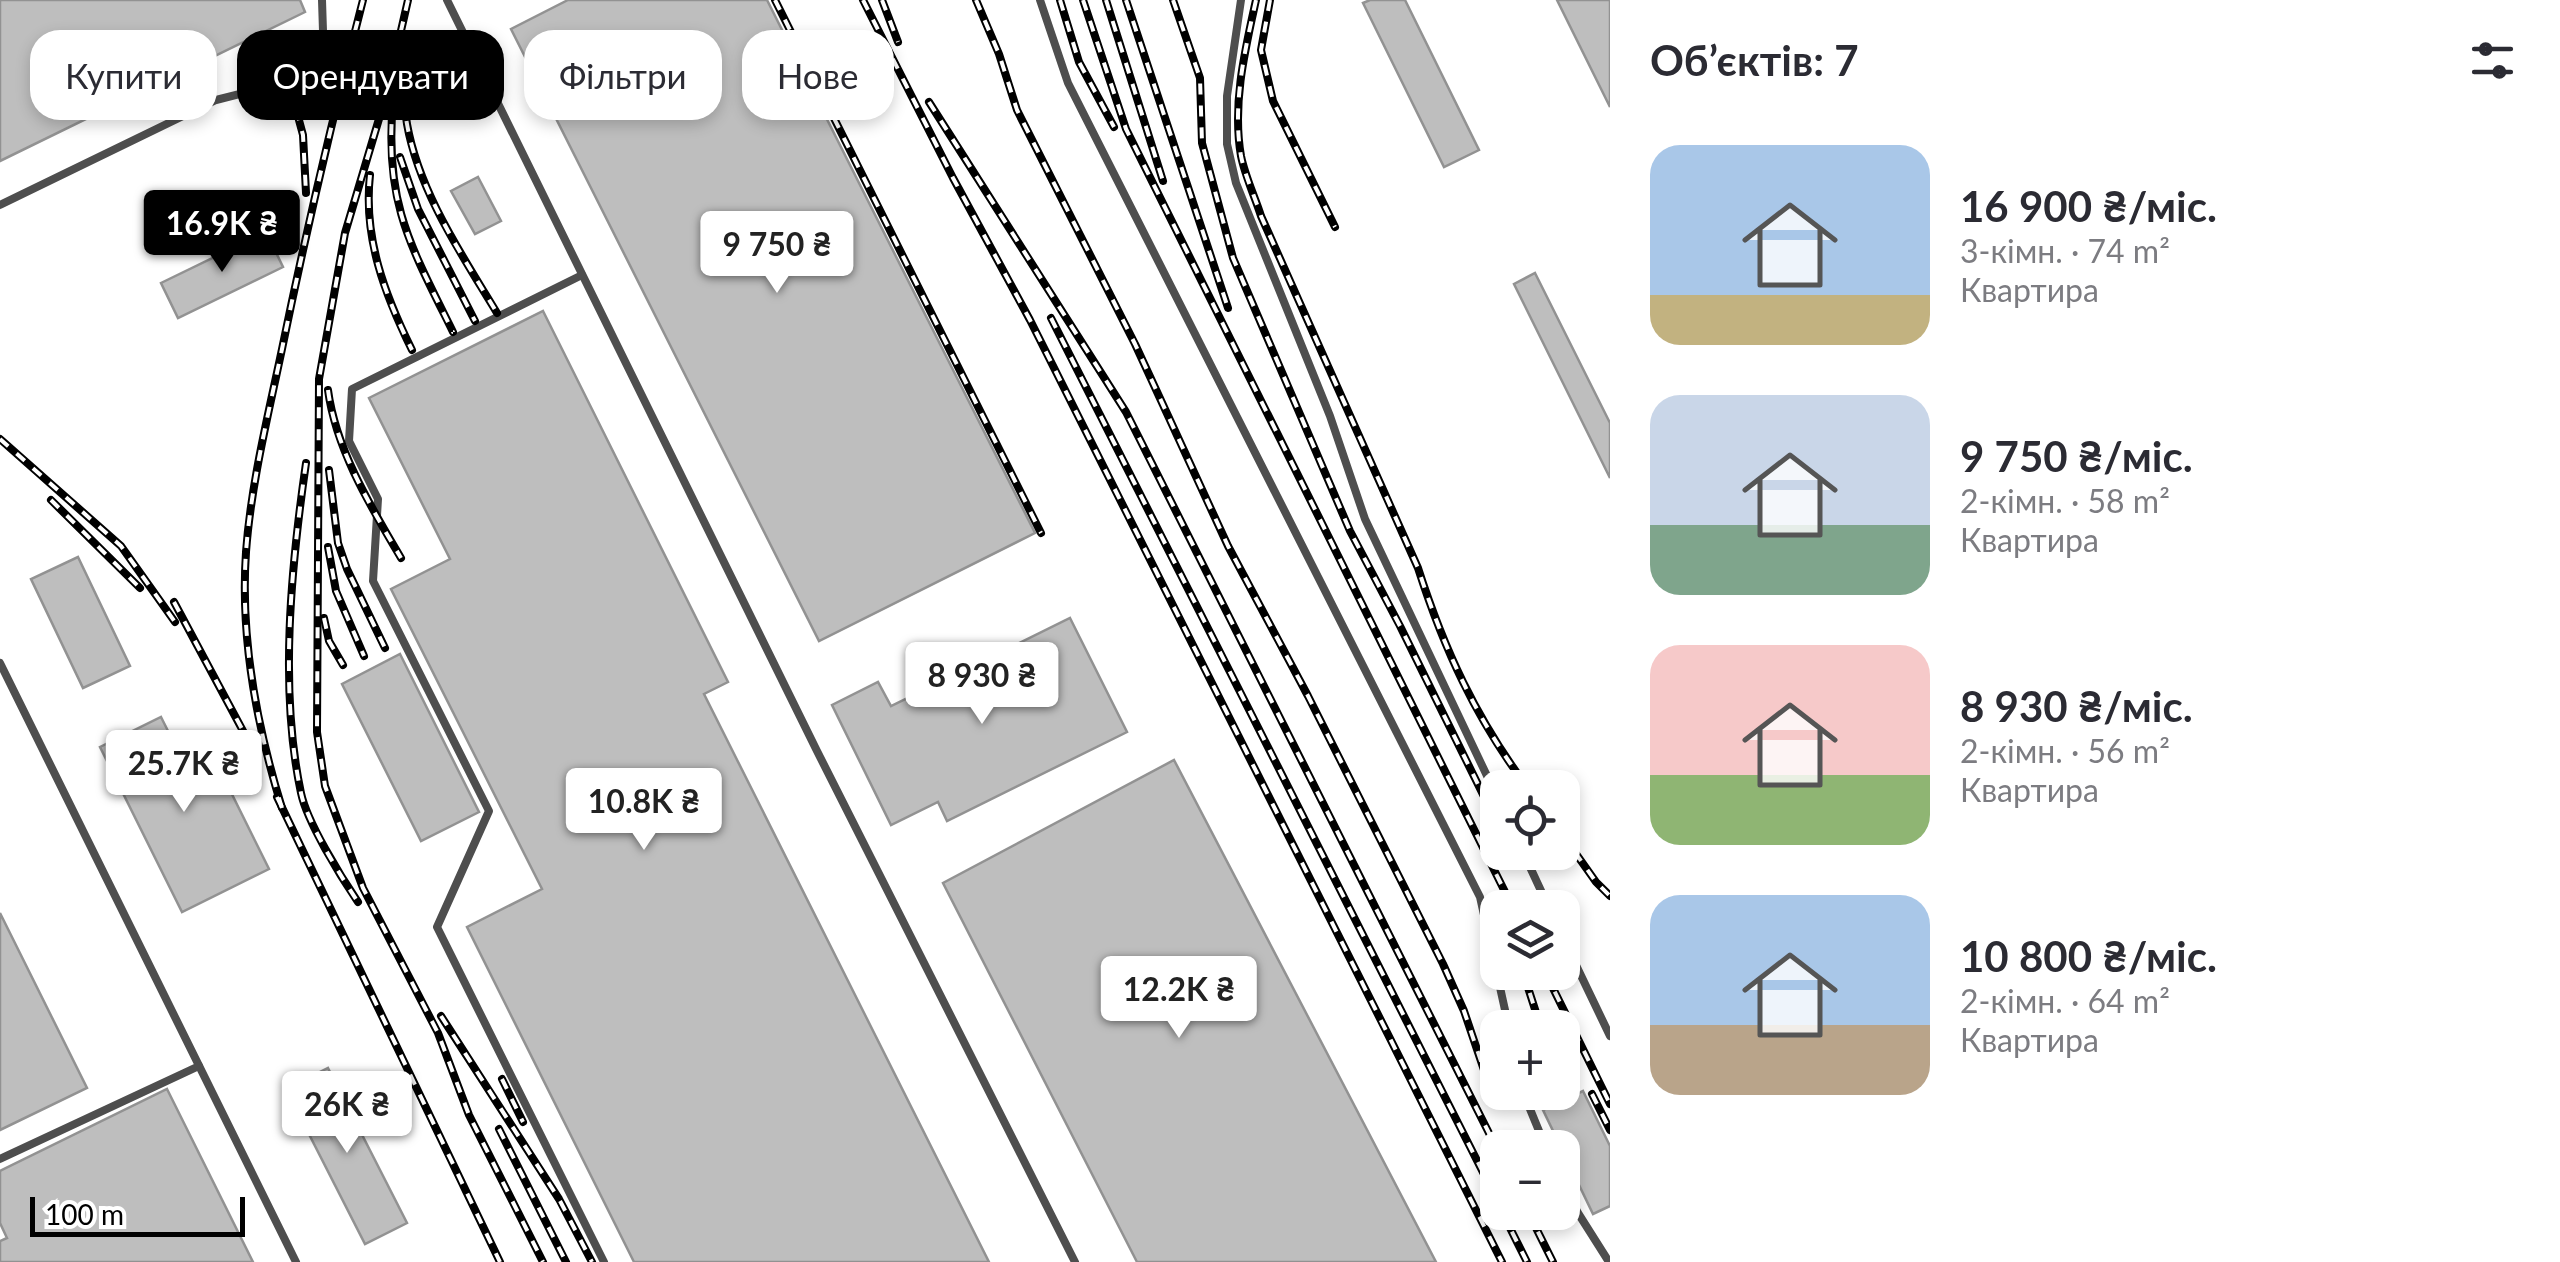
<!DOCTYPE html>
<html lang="uk">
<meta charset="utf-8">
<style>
:root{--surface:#fff;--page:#f7f7f7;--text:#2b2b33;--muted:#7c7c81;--accent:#000}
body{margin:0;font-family:Lato,sans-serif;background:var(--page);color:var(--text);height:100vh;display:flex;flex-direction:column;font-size:38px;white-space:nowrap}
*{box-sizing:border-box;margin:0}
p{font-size:32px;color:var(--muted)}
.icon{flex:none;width:55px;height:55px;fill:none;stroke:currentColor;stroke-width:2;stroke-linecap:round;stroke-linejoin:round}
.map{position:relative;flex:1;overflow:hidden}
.details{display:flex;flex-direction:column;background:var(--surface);width:950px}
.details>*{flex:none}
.top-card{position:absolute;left:30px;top:30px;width:950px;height:90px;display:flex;gap:20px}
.tools{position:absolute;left:1480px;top:770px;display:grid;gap:20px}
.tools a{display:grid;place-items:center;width:100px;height:100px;border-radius:20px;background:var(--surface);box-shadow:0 5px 15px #0003;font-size:50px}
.scale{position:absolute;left:30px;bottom:25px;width:215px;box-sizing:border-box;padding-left:10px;border:5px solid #000;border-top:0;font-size:28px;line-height:35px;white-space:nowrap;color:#000;-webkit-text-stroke:8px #fff;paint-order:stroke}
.price{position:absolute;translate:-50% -85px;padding:0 22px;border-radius:10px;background:#fff;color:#222;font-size:32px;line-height:65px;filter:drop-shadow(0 2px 5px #0008)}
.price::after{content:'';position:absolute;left:50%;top:60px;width:30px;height:22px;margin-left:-15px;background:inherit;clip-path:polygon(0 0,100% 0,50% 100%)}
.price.active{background:var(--accent);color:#fff}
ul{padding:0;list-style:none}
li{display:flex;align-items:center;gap:30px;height:250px;padding:0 40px}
li span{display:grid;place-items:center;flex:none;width:280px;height:200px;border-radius:30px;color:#555}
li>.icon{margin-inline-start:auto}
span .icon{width:120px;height:120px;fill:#fffc;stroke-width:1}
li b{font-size:42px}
h2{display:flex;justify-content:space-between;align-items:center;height:120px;padding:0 40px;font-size:42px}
.tag{padding:0 35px;border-radius:30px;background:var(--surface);box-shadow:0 5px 15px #0003;font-size:35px;line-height:90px}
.tag.active{background:var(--accent);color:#fff}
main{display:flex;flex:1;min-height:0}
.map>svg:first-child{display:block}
.building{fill:#bebebe;stroke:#929292;stroke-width:2.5}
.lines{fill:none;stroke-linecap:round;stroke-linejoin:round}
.service{stroke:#4e4e4e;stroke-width:8}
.rail-casing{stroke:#000;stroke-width:8}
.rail{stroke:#fff;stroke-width:4;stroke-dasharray:11;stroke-linecap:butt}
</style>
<main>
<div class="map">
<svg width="1610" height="1262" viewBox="0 0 1610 1262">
<rect width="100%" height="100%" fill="#fff"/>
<g class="building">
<polygon points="0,0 300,0 305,12 0,161"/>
<polygon points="568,0 767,0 1035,533 819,641 511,29"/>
<polygon points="1370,0 1405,0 1479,150 1444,167 1363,3"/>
<polygon points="1557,0 1610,0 1610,107"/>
<polygon points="478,177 501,221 475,234 451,191"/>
<polygon points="266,232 283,267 178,318 161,283"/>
<polygon points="1535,273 1610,423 1610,478 1514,284"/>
<polygon points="543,311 728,682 704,694 989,1262 634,1262 467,927 542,889 391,589 450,559 369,398"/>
<polygon points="78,557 130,666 83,688 31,579"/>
<polygon points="1070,618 1127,732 947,821 938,802 891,825 832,705 878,682 891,706"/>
<polygon points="400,654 479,812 421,841 342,684"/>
<polygon points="161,717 187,769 213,756 269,869 182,912 100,747"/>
<polygon points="1174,760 1436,1262 1137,1262 943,883"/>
<polygon points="0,913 87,1088 0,1130"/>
<polygon points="328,1068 407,1223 365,1244 286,1089"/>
<polygon points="167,1089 253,1262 0,1262 0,1241 7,1238 0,1223 0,1171"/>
<polygon points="1583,1091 1610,1146 1610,1206 1593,1214 1543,1110"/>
</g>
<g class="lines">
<g class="service">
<polyline points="447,0 817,751 1075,1262"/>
<polyline points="1040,0 1068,83 1480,897 1509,1028"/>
<polyline points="1241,0 1227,96 1227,144 1236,183 1330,416 1365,519 1498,799"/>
<polyline points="0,205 216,100 291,81 305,74 317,55 323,31 322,0"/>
<polyline points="582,275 352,389 349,441 378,499 373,581 489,811 437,927 604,1262"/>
<polyline points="0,663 296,1262"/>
<polyline points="1523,852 1549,908"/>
<polyline points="1562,936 1610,1036"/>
<polyline points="1523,1092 1546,1148"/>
<polyline points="0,1159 199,1066"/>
<polyline points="1562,1181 1578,1213 1609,1262"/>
</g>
<g class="rail-casing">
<g id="rail">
<polyline points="408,0 387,92 345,233 319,379 317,732 325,786 363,888 438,1033 469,1115 543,1262"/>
<polyline points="775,0 1041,533"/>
<polyline points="863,0 953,178 1030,320 1502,1262"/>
<polyline points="882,0 898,42"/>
<polyline points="976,0 999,54 1017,110 1135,344 1228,546 1308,696 1443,964 1464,1011 1486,1076"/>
<polyline points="1060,0 1079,62 1114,127"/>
<polyline points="1083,0 1126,129 1513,908"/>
<polyline points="1106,0 1163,181"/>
<polyline points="1126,0 1228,308"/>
<polyline points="1173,0 1200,78 1202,143 1233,258 1350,531 1400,626 1498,825"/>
<path d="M1256,0C1245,50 1232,104 1241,156C1245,176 1255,197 1261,216L1418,568C1444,649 1476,719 1528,788"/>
<polyline points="1270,0 1261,50 1273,101 1335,227"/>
<polyline points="279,46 303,135 306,193"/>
<path d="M405,55C405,77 403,102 407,124C419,192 462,255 497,313"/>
<path d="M393,102C384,202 410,245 453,332"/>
<polyline points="929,102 1126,412 1498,1151"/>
<polyline points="400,157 418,209 475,321"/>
<path d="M370,175C363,238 385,295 412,350"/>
<polyline points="1051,318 1498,1202"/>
<path d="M328,390C336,450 371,507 401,558"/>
<polyline points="0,439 121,546 175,622"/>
<path d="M306,463C291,567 279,690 301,793C307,822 341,877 358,902"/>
<polyline points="329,470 338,543 347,569 385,648"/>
<polyline points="51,500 140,588"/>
<polyline points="328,547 336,591 364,656"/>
<polyline points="174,602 257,757"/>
<polyline points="324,618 329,641 343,665"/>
<polyline points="277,797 500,1262"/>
<path d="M282,808C257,727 240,638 246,552C251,484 268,416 282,349C306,232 333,116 363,0"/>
<polyline points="1562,834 1596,882 1610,896"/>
<polyline points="1511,852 1517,864"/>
<polyline points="1523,972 1541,1028"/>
<polyline points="1545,972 1610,1104"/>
<polyline points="441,1016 559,1199 592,1262"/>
<polyline points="502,1079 523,1122"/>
<polyline points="1592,1094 1610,1130"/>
<polyline points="499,1129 566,1262"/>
<polyline points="1502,1212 1527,1262"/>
<polyline points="1528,1212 1553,1262"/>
</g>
</g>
<use href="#rail" class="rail"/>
</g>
</svg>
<div class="tools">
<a><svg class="icon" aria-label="locate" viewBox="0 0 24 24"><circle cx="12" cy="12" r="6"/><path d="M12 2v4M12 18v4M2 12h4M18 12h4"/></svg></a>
<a><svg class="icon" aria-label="layers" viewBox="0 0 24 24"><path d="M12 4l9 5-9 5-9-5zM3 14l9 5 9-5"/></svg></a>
<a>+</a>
<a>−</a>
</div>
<div class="scale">100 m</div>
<b class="price active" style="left:222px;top:275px">16.9K ₴</b>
<b class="price" style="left:777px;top:296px">9 750 ₴</b>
<b class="price" style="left:982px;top:727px">8 930 ₴</b>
<b class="price" style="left:184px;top:815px">25.7K ₴</b>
<b class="price" style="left:644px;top:853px">10.8K ₴</b>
<b class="price" style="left:1179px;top:1041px">12.2K ₴</b>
<b class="price" style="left:347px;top:1156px">26K ₴</b>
<div class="top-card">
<a class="tag">Купити</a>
<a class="tag active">Орендувати</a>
<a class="tag">Фільтри</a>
<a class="tag">Нове</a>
</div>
</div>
<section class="details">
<h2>Об’єктів: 7<svg class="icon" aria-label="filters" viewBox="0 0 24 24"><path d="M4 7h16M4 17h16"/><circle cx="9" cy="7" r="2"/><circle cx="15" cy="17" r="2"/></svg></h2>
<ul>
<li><span style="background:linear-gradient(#a9c7e8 75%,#c2b280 0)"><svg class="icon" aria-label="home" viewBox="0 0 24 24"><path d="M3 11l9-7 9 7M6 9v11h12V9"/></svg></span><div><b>16 900 ₴/міс.</b><p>3-кімн. · 74 m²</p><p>Квартира</p></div></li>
<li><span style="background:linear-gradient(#c9d6e8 65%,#7fa58c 0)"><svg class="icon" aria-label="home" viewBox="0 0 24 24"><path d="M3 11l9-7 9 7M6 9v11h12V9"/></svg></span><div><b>9 750 ₴/міс.</b><p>2-кімн. · 58 m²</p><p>Квартира</p></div></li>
<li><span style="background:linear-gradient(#f6c9c9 65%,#8fb573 0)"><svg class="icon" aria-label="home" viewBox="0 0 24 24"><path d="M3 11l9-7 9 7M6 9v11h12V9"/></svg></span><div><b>8 930 ₴/міс.</b><p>2-кімн. · 56 m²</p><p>Квартира</p></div></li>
<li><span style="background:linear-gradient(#a9c7e8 65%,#b9a48a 0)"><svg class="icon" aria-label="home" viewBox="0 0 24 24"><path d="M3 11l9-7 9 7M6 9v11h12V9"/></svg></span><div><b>10 800 ₴/міс.</b><p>2-кімн. · 64 m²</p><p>Квартира</p></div></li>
</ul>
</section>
</main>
